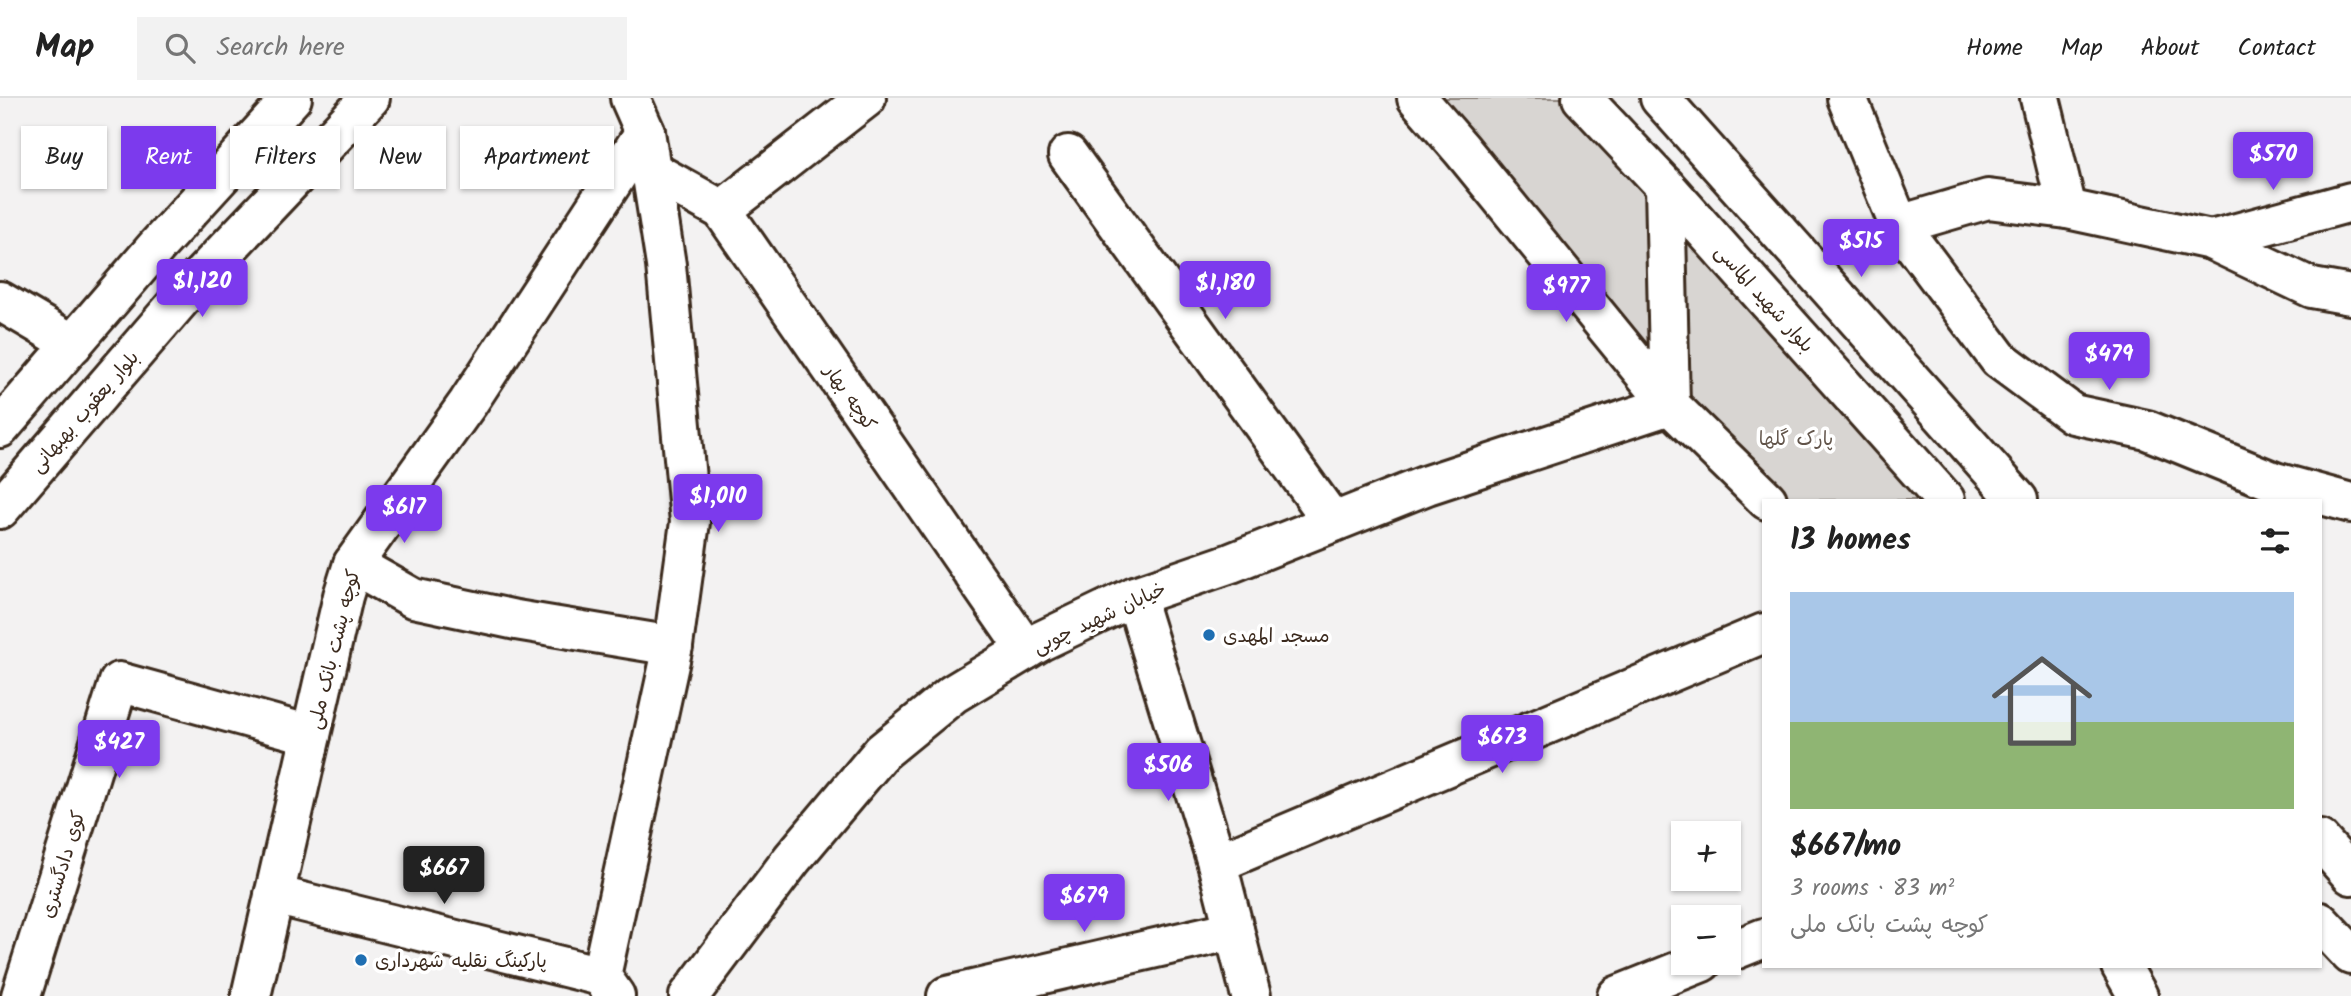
<!DOCTYPE html>
<meta charset="utf-8">
<style>
:root{--surface:#fff;--page:#f2f2f2;--text:#222;--muted:#767676;--line:#e0e0e0;--accent:#7c3aed}
body{margin:0;font-family:Kalam,"Playpen Sans Arabic",sans-serif;background:var(--page);color:var(--text);height:100vh;display:flex;flex-direction:column;font-size:26px;white-space:nowrap}
*{box-sizing:border-box;margin:0}
p{font-size:23px;color:var(--muted)}
.icon{flex:none;width:38px;height:38px;fill:none;stroke:currentColor;stroke-width:2;stroke-linecap:round;stroke-linejoin:round}
.map{position:relative;flex:1;overflow:hidden}
.sheet{position:absolute;left:1762px;top:401px;width:560px;height:469px;display:flex;flex-direction:column;background:var(--surface);border-radius:0px;box-shadow:0 2px 5px #0004}
.sheet>*{flex:none}
.hud{position:absolute;left:21px;top:28px;width:665px;height:63px;display:flex;gap:14px}
.buttons{position:absolute;left:1671px;top:723px;display:grid;gap:14px}
.buttons a{display:grid;place-items:center;width:70px;height:70px;border-radius:0px;background:var(--surface);box-shadow:0 2px 5px #0004;font-size:35px}
.price{position:absolute;translate:-50% -60px;padding:0 16px;border-radius:7px;background:var(--accent);color:#fff;font-size:23px;line-height:46px;filter:drop-shadow(0 2px 4px #0008)}
.price::after{content:'';position:absolute;left:50%;top:42px;width:21px;height:16px;margin-left:-10px;background:inherit;clip-path:polygon(0 0,100% 0,50% 100%)}
.price.active{background:#222;color:#fff}
ul{padding:0;list-style:none}
li{display:grid;align-content:center;gap:14px;height:371px;padding:0 28px}
li span{display:grid;place-items:center;height:217px;border-radius:0px;color:#555}
li>.icon{margin-inline-start:auto}
span .icon{width:126px;height:126px;fill:#fffc;stroke-width:1}
li b{font-size:30px}
h2{display:flex;justify-content:space-between;align-items:center;height:84px;padding:0 28px;font-size:30px}
.tag{padding:0 24px;border-radius:0px;background:var(--surface);box-shadow:0 2px 5px #0004;font-size:24px;line-height:63px}
.tag.active{background:var(--accent);color:#fff}
header{display:flex;align-items:center;gap:42px;box-sizing:border-box;height:98px;padding:0 35px;background:var(--surface);border-bottom:2px solid var(--line)}
header strong{font-size:33px}
nav{display:flex;gap:38px;margin-inline-start:auto;font-size:24px}
.search{width:490px;height:63px;background:var(--page);display:flex;align-items:center;gap:18px;box-sizing:border-box;padding:0 24px;border-radius:0px;color:var(--muted);font-size:26px}
.map>svg:first-child{display:block}
.green{fill:#d8d5d2;stroke:#8a8078;stroke-width:2}
.lines{fill:none;stroke-linecap:round;stroke-linejoin:round}
.minor-casing{stroke:#3b2a1e;stroke-width:44}
.secondary-casing{stroke:#3b2a1e;stroke-width:44}
.minor{stroke:#fff;stroke-width:38}
.secondary{stroke:#fff;stroke-width:38}
.poi-dot{fill:#1f6fb2;stroke:#fff;stroke-width:2.5}
.labels{text-anchor:middle;stroke-width:7;stroke-linejoin:round;paint-order:stroke}
.street-label{font-size:19px;fill:#3b2a1e;stroke:#fff}
.park-label{font-size:19px;fill:#62554b;stroke:#fff}
.poi-label{font-size:19px;fill:#3b2a1e;stroke:#fff;text-anchor:start}
</style>
<header>
<strong>Map</strong>
<div class="search"><svg class="icon" aria-label="search" viewBox="0 0 24 24"><circle cx="10" cy="10" r="6"/><path d="M15 15l6 6"/></svg>Search here</div>
<nav><a>Home</a><a>Map</a><a>About</a><a>Contact</a></nav>
</header>
<div class="map">
<svg width="2351" height="898" viewBox="0 0 2351 898">
<rect width="100%" height="100%" fill="#f3f2f2"/>
<filter id="ink" filterUnits="userSpaceOnUse"><feTurbulence type="fractalNoise" baseFrequency=".0143" numOctaves="2"/><feDisplacementMap in="SourceGraphic" scale="14" xChannelSelector="R" yChannelSelector="G"/><feConvolveMatrix kernelMatrix="1 2 1 2 8 2 1 2 1" color-interpolation-filters="sRGB"/></filter>
<g filter="url(#ink)">
<polygon class="green" points="1418,0 1570,0 1929,402 1773,402"/>
<g class="lines">
<g class="minor-casing">
<g id="minor">
<polyline points="1417,0 1462,52 1670,307 1767,402"/>
<polyline points="1847,0 1899,127 1999,261 2073,316 2147,332 2275,384 2351,405"/>
<polyline points="2040,0 2067,111"/>
<polyline points="1068,57 1333,424"/>
<polyline points="652,73 722,112 1026,552"/>
<polyline points="722,112 866,0"/>
<polyline points="1899,127 1988,101 2067,111 2211,142 2312,190 2351,197"/>
<polyline points="2211,142 2351,104"/>
<polyline points="0,203 73,246"/>
<polyline points="353,466 413,500 516,522 673,548"/>
<polyline points="1135,498 1217,765 1251,898"/>
<polyline points="1217,765 1764,535"/>
<polyline points="274,797 601,878"/>
<polyline points="1729,854 1764,840"/>
<polyline points="2121,868 2138,898"/>
<polyline points="21,898 119,584 311,637"/>
<polyline points="251,898 343,498 353,466 468,305 645,34"/>
<polyline points="615,898 601,878 673,548 690,424 666,167 645,34 630,0"/>
<polyline points="689,898 792,761 882,654 953,596 1041,543 1135,498 1231,465 1427,387 1670,307 1665,88"/>
<polyline points="947,898 1234,832"/>
<polyline points="1617,898 1702,864"/>
</g>
</g>
<g class="secondary-casing">
<g id="secondary">
<polyline points="1582,0 1665,88 1945,402"/>
<polyline points="1660,0 2018,402"/>
<polyline points="0,330 157,148 292,0"/>
<polyline points="0,411 199,180 370,0"/>
<polyline points="2320,742 2351,777"/>
<polyline points="2320,824 2351,857"/>
</g>
</g>
<use href="#minor" class="minor"/>
<use href="#secondary" class="secondary"/>
</g>
</g>
<g class="poi-dot">
<circle cx="1209" cy="537" r="7"/>
<circle cx="361" cy="862" r="7"/>
</g>
<g class="labels">
<g class="street-label">
<text transform="translate(1765 200) rotate(48)" y="7">بلوار شهید الماسی</text>
<text transform="translate(851 299) rotate(55)" y="7">کوچه بهار</text>
<text transform="translate(84 313) rotate(-49)" y="7">بلوار یعقوب بهبهانی</text>
<text transform="translate(1099 519) rotate(-25)" y="7">خیابان شهید چوبی</text>
<text transform="translate(333 551) rotate(-76)" y="7">کوچه پشت بانک ملی</text>
<text transform="translate(62 766) rotate(-73)" y="7">کوی دادگستری</text>
</g>
<g class="park-label">
<text x="1796" y="347">پارک گلها</text>
</g>
<g class="poi-label">
<text x="1223" y="544">مسجد المهدی</text>
<text x="375" y="869">پارکینگ نقلیه شهرداری</text>
</g>
</g>
</svg>
<div class="buttons">
<a>+</a>
<a>−</a>
</div>
<b class="price" style="left:2273px;top:94px">$570</b>
<b class="price" style="left:1861px;top:181px">$515</b>
<b class="price" style="left:202px;top:221px">$1,120</b>
<b class="price" style="left:1225px;top:223px">$1,180</b>
<b class="price" style="left:1566px;top:226px">$977</b>
<b class="price" style="left:2109px;top:294px">$479</b>
<b class="price" style="left:718px;top:436px">$1,010</b>
<b class="price" style="left:404px;top:447px">$617</b>
<b class="price" style="left:1502px;top:677px">$673</b>
<b class="price" style="left:119px;top:682px">$427</b>
<b class="price" style="left:1168px;top:705px">$506</b>
<b class="price active" style="left:444px;top:808px">$667</b>
<b class="price" style="left:1084px;top:836px">$679</b>
<div class="hud">
<a class="tag">Buy</a>
<a class="tag active">Rent</a>
<a class="tag">Filters</a>
<a class="tag">New</a>
<a class="tag">Apartment</a>
</div>
<section class="sheet">
<h2>13 homes<svg class="icon" aria-label="filters" viewBox="0 0 24 24"><path d="M4 7h16M4 17h16"/><circle cx="9" cy="7" r="2"/><circle cx="15" cy="17" r="2"/></svg></h2>
<ul>
<li><span style="background:linear-gradient(#a9c7e8 60%,#8fb573 0)"><svg class="icon" aria-label="home" viewBox="0 0 24 24"><path d="M3 11l9-7 9 7M6 9v11h12V9"/></svg></span><div><b>$667/mo</b><p>3 rooms · 83 m²</p><p>کوچه پشت بانک ملی</p></div></li>
</ul>
</section>
</div>
